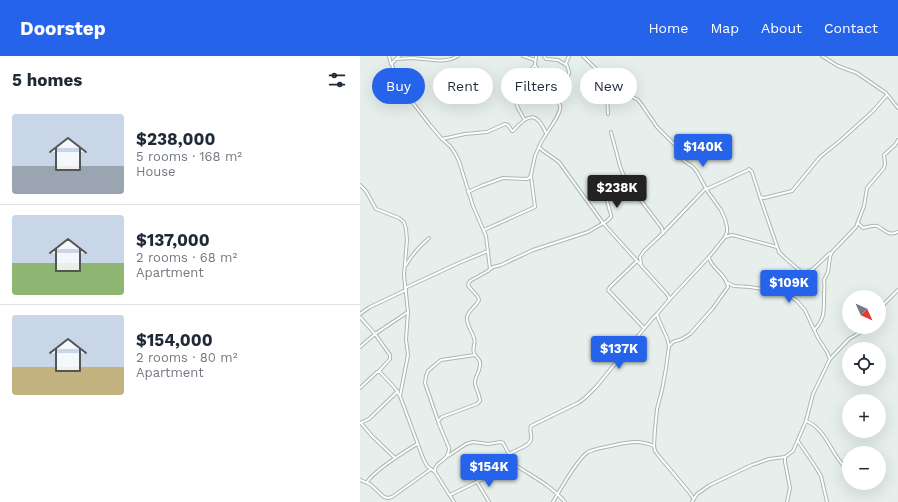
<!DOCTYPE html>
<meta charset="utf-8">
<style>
:root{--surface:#fff;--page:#f6f6f7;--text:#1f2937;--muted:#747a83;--line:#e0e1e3;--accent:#2563eb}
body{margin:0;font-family:"Work Sans",sans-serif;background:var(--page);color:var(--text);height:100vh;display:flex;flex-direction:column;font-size:15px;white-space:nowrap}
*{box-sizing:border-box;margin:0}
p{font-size:13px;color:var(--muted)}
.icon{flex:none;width:22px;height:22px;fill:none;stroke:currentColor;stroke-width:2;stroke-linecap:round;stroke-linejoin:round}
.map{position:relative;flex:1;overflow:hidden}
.details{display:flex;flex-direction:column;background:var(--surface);width:360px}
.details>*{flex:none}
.banner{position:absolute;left:12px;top:12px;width:380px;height:36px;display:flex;gap:8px}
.needle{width:26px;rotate:135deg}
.controls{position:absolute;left:482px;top:234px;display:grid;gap:8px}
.controls a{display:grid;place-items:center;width:44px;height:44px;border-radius:50%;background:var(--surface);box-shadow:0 4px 16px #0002;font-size:20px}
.price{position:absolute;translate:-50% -34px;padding:0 9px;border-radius:4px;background:var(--accent);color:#fff;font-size:13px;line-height:26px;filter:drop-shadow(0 1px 2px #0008)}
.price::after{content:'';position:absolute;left:50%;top:24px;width:12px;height:9px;margin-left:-6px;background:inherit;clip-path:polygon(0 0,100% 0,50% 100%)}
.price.selected{background:#222;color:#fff}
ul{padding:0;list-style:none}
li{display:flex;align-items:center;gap:12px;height:100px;padding:0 12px}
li+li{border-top:1px solid var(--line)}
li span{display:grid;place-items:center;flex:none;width:112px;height:80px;border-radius:4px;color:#555}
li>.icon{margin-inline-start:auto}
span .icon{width:48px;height:48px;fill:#fffc;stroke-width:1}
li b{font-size:17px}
h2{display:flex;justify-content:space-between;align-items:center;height:48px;padding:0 12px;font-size:17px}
.chip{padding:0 14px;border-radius:18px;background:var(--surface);box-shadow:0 4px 16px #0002;font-size:14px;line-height:36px}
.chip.selected{background:var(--accent);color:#fff}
header{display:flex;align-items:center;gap:24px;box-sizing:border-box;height:56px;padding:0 20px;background:var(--accent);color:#fff}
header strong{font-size:19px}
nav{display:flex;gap:22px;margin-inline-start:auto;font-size:14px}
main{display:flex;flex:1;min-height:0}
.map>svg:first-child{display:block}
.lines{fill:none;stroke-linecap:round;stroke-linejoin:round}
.minor-casing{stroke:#a8b8b2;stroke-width:4}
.minor{stroke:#fff;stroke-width:2}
</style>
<header>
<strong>Doorstep</strong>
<nav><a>Home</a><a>Map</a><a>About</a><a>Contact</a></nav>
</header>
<main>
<section class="details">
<h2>5 homes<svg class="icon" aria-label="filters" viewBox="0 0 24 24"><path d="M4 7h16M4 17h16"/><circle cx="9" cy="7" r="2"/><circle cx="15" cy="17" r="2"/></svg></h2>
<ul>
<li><span style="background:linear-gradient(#c9d6e8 65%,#9aa5b1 0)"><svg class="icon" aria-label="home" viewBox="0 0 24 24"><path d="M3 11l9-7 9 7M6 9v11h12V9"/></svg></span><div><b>$238,000</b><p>5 rooms · 168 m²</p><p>House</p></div></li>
<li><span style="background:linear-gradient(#c9d6e8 60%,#8fb573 0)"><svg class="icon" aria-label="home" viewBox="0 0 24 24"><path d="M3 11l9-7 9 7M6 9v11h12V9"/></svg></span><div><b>$137,000</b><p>2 rooms · 68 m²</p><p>Apartment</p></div></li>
<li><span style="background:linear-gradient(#c9d6e8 65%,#c2b280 0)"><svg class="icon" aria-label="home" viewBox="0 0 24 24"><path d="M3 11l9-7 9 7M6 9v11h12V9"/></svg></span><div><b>$154,000</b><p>2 rooms · 80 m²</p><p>Apartment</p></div></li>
</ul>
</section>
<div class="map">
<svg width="538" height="446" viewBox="0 0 538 446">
<rect width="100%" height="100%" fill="#e6efeb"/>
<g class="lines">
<g class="minor-casing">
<g id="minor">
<polyline points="29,0 31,8"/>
<path d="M39,0L32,7V9L37,24L46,38L70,69L82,83L90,90L95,97L99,105L113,150L126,180L130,213L128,215L110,225L108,229C111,235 118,238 119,244C116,251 109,253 107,261C106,269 112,275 114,282C116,287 112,292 114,297C115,301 120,302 120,307C121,313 116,319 115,325C114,331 120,338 120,345L117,348L82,361L78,365L79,368L89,392C89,407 74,404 75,416L94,446"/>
<polyline points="163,0 175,4"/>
<polyline points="176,0 175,9 180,18 182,31 186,36 192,40"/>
<polyline points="184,0 186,3 198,4 206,9"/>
<path d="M209,0L206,7C207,10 209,14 209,17C208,25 194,30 192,40C195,42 199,45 200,49C203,58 182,81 179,91L182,94L199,106L243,167L306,237L309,241V244L297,258L298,262L307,282L309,290L306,312L302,334L297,353L295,373L294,390L295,395L298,399L329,436L334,443"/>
<polyline points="223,0 236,13 256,30 262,35 278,44 282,49 297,71 316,90 323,104 333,111 337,116 348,136 361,154 365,163 367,171 367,176 365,181 349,201 309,244"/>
<polyline points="462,0 478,10 497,17 526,37 538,52"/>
<path d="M37,3C42,3 47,2 53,2C68,3 85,8 98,0"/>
<path d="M248,58C247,44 247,39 251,26"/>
<path d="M164,63C161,57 155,49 155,42C154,31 168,17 175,9"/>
<polyline points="251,76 260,110 263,118 273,134 302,172 303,177"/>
<path d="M82,83L105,78L127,76L145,68L148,69L152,75H153C167,59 176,54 186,77"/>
<polyline points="0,129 6,135 16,153 39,162 44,166 46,173 47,184 44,219 48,256 46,283 48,299 40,340"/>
<path d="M347,133L388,114L389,113L392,116L402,147L419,196L424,201L439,214C442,222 432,226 427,233V238"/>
<polyline points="108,136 121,130 143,122 167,123 169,122 171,119 175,100 179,91"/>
<polyline points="400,141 404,142 432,135 460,101 482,83 513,55 527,39"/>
<path d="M498,167L503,172C507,171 513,169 517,170C524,173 528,181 538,176"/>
<polyline points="124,174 175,151 171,120"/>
<polyline points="365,181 372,179 376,180 417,191"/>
<polyline points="277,205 250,231 248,234 284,272"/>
<polyline points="281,208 280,201 284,195 303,177 346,132"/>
<path d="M46,209C52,198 60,190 69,182"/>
<polyline points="130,213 133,211 141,209 173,194 228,176 247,165 251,161 251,159 247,145 247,139 244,132"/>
<polyline points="440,219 453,213 470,197"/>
<polyline points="368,227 374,230 390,231 408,234 416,234 427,238 437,245 445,254 450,265 458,282 467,296 470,303"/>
<polyline points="45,232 101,206 128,195"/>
<polyline points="519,255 525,247 538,234"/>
<polyline points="0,258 10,251 46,234"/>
<polyline points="0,261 15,278 30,299 30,303 19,315"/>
<path d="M454,274C465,263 464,254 464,240C464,234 465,230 464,224L468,216L470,201L472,196L496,171L504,150L507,132L524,112L525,108L524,99L535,89L538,84"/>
<path d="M309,290L313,286L322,283L330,278L353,252L368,231C366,217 350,212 349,201"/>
<polyline points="0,291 15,278 48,256"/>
<polyline points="0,332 17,316 20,316 34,331 40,340 63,402 67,410 75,416"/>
<polyline points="78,365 65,327 66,320 68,315 76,308 81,304 115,299"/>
<path d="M446,365C462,371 468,388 477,401C480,406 485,411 489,416"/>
<polyline points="0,367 9,363 38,335"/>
<polyline points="1,367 12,380 35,402"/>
<polyline points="438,385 455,410 461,420 467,446"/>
<polyline points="88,400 106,388 113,386 128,388 141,386 143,387 149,398"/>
<polyline points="425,401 425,406 430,432 427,446"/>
<path d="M151,406C169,419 190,428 205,446"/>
<polyline points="0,424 10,428 24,441 28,442 32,441 71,413"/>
<path d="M7,426C15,414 44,396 57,388"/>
<polyline points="117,426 129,446"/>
<path d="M90,439L149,410L151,406L149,401V398C155,394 171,390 171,383C172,378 169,375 171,370L218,347L225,342L236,331L292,263L297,258"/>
<path d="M193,446C200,434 217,403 228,396C236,392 247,391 255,389C270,386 279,384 294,390"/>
<polyline points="332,446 337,438 350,429 392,409 409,403 425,401 433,395 446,365 453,338 470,303 489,283 501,276 506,271"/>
</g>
</g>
<use href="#minor" class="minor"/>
</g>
</svg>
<div class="controls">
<a><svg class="needle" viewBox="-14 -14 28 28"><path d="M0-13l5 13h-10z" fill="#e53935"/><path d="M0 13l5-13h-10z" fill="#747a83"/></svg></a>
<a><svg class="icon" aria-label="locate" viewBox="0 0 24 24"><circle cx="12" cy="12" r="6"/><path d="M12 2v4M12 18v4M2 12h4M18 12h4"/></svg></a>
<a>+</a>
<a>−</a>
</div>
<b class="price" style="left:343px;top:112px">$140K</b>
<b class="price selected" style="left:257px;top:153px">$238K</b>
<b class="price" style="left:429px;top:248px">$109K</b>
<b class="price" style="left:259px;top:314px">$137K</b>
<b class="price" style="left:129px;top:432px">$154K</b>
<div class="banner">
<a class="chip selected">Buy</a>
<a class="chip">Rent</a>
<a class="chip">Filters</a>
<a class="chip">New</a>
</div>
</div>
</main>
